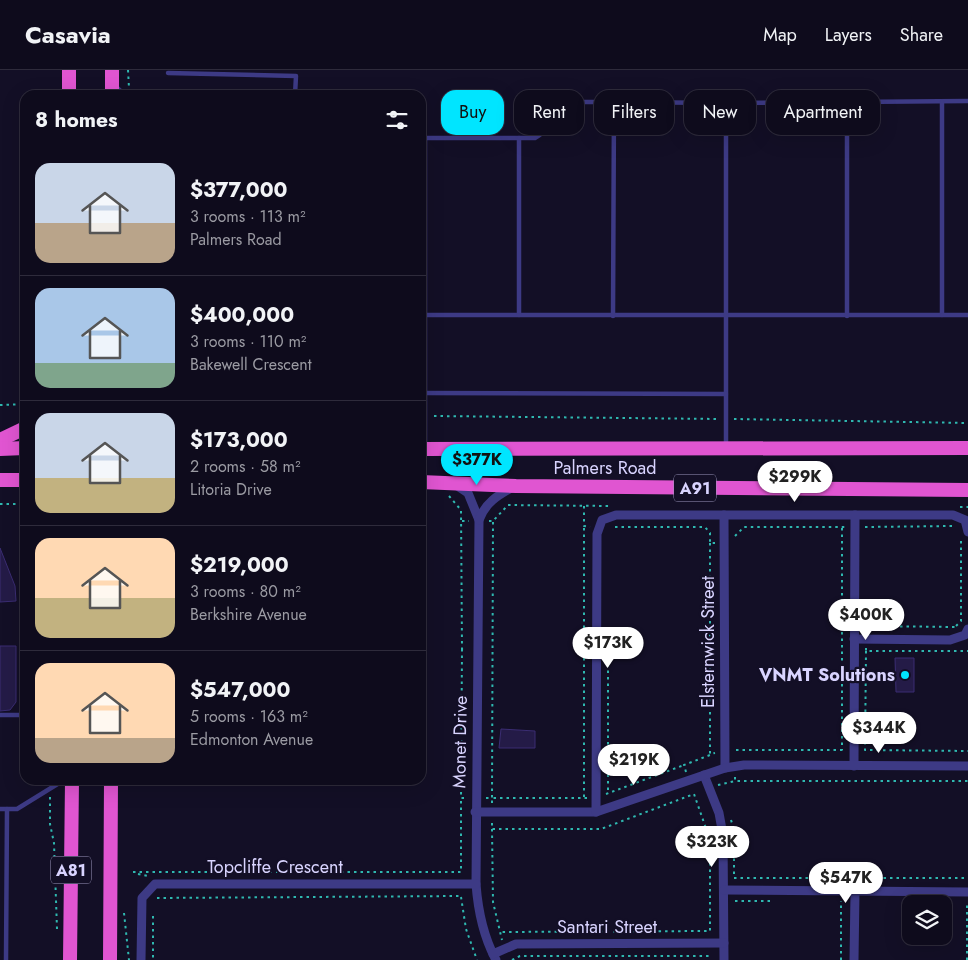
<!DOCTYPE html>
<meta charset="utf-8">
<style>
:root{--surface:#0e0b1c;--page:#171425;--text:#f1f3f6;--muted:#9b9ba3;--line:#2e2b3b;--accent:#00e5ff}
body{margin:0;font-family:Jost,sans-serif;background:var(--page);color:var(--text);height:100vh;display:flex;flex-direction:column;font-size:19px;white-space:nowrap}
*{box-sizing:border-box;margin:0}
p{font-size:16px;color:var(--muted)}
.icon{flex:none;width:28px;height:28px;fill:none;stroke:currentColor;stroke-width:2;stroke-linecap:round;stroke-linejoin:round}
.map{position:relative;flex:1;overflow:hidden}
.sheet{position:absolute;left:20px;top:20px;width:406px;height:695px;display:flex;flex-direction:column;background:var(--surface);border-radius:15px;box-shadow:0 5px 20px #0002,0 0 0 1px var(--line)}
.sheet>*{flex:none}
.guide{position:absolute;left:441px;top:20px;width:451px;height:45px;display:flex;gap:10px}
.controls{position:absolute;left:902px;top:825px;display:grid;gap:10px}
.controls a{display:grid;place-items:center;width:50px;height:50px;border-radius:10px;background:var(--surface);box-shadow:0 5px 20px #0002,0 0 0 1px var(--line);font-size:25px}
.price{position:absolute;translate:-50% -42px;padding:0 11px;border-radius:18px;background:#fff;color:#222;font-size:16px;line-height:32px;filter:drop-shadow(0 1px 2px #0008)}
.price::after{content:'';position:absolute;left:50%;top:30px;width:15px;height:11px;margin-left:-8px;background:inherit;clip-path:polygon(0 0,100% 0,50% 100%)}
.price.current{background:var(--accent);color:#111}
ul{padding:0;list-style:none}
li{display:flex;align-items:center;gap:15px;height:125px;padding:0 15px}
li+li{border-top:1px solid var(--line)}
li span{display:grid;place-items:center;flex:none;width:140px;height:100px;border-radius:15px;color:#555}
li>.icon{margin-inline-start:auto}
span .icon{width:60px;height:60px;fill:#fffc;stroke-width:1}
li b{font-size:21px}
h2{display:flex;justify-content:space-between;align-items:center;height:60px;padding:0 15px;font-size:21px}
.tag{padding:0 18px;border-radius:15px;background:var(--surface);box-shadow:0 5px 20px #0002,0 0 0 1px var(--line);font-size:18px;line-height:45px}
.tag.current{background:var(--accent);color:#111}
header{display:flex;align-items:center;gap:30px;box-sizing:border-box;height:70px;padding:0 25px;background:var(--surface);border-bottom:1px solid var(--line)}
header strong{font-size:24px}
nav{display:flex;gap:28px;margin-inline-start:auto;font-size:18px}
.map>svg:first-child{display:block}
.building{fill:#241b47;stroke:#3b2d73}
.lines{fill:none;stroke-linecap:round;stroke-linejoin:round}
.path{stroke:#2fb8b0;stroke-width:2;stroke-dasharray:2.5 4;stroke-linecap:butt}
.service{stroke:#3d3a85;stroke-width:4.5}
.minor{stroke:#3d3a85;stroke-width:9}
.trunk{stroke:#e055d1;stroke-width:14}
.poi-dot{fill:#00e5ff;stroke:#130f26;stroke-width:2}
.labels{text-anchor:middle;stroke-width:4.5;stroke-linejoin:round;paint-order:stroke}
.shield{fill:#130f26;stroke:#9e99be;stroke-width:1}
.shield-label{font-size:16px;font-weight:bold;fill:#d9d4ff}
.street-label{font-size:18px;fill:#d9d4ff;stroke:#130f26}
.poi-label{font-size:18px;font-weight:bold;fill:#d9d4ff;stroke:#130f26;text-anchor:end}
</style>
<header>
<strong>Casavia</strong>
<nav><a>Map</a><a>Layers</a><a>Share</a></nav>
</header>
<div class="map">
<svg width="968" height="890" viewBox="0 0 968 890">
<rect width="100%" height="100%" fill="#130f26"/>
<g class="building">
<polygon points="0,478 15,516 16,531 0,532"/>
<polygon points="0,576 16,576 16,632 10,640 0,641"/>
<polygon points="895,588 914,588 914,622 896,622"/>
<polygon points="501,659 535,661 535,678 499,678"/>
</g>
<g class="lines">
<g class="path">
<polyline points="128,0 129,18"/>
<polyline points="0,335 25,334"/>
<polyline points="434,346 719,349"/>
<polyline points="734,349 968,353"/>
<polyline points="449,426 461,440 462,579 467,579"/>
<polyline points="0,434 19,434 25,437"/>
<polyline points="584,436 584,456 590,457"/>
<polyline points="960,437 968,437"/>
<polyline points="462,451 469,451"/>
<polyline points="489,451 493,451 508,435 610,436"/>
<polyline points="615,457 705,457 710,463 710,473 715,473"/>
<polyline points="865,457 953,456"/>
<polyline points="842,458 842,680"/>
<polyline points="735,466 744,457 846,457"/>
<polyline points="710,473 710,684 715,683"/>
<polyline points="866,542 866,556"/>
<polyline points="956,556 961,551 961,468"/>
<polyline points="866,561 866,556 956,557"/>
<polyline points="866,578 866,581 968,581"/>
<polyline points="462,579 461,728 466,728"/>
<polyline points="866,581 865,680 968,681"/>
<polyline points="608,594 608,722"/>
<polyline points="736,680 843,680"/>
<polyline points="686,702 684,695 710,685"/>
<polyline points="735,707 735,711 968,711"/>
<polyline points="718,715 735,711"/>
<polyline points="606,724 684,695"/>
<polyline points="50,727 50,754 54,773 57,859"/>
<polyline points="584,727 584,456"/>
<polyline points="486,728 492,728 493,451"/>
<polyline points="492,733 492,728 587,728"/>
<polyline points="731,750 734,760 734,807"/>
<polyline points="492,753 492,759 601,759 694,724 710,770 710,861 499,862"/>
<polyline points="492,759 493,832 502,870"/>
<polyline points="133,802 461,802 461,728"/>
<polyline points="138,804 148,806"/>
<polyline points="734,808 968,808"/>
<polyline points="461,827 466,859 477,890"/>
<polyline points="157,828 461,826"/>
<polyline points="735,831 772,831"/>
<polyline points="124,843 129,890"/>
<polyline points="153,846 153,890"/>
<polyline points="512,890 520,886 709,886 709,884"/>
<polyline points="841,890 841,831"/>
<polyline points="967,890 967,832"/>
</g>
<g class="service">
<polyline points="168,3 296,6 295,25"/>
<polyline points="115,16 125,25"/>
<polyline points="726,33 968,31"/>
<polyline points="426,245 942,245 942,32"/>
<polyline points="519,245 519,68"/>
<polyline points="942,245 968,245"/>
<polyline points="613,246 614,32 726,33 726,376"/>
<polyline points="847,246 847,32"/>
<polyline points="421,323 726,324"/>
<path d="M425,378V68H535C548,61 547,53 547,38L559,32H614"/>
<polyline points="0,645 25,645"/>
<polyline points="0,739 17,739 64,710"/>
<polyline points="6,890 7,739"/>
</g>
<g class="minor">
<path d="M456,415L468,423L479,450L476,814C478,841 483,866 496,890"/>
<polyline points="724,445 725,698"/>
<path d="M479,450C485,433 498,425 513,417"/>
<polyline points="854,569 950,570 965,565 968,559"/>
<polyline points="854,696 855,445"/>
<polyline points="704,705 719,743 723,765 724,890"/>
<polyline points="475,742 596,742 725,698 744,695 968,696"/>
<polyline points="596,742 597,464 602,450 616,445 953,445 965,450 968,462"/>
<polyline points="724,820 968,822"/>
<polyline points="493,884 516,874 724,873"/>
<polyline points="141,890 142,828 155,814 476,814"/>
<polyline points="854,890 855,822"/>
</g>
<g class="trunk">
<polyline points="69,25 69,0"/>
<polyline points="112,25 112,0"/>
<polyline points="0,370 25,358"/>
<polyline points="0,379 25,378"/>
<polyline points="421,379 968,378"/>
<polyline points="0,410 25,410"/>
<polyline points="421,412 516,416 968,420"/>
<polyline points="70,890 72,710"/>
<polyline points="110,890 111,710"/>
</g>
</g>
<circle class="poi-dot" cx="905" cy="605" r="5"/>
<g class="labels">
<g class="shield">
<rect x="674" y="404.5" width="42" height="27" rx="4"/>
<rect x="51" y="786.5" width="40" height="27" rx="4"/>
</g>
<g class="shield-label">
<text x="695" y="424">A91</text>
<text x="71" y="806">A81</text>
</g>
<g class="street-label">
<text x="605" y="404">Palmers Road</text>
<text transform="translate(708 572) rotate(-90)" y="6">Elsternwick Street</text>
<text transform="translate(460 672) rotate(-89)" y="6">Monet Drive</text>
<text x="275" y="803">Topcliffe Crescent</text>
<text x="607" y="863">Santari Street</text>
</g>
<g class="poi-label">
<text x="895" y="611">VNMT Solutions</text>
</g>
</g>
</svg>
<div class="controls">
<a><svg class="icon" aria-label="layers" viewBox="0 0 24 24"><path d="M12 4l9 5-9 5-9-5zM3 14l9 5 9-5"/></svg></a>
</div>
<b class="price current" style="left:477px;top:416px">$377K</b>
<b class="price" style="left:795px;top:433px">$299K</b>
<b class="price" style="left:866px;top:571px">$400K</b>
<b class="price" style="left:608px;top:599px">$173K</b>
<b class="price" style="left:879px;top:684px">$344K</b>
<b class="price" style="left:634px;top:716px">$219K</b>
<b class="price" style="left:712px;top:798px">$323K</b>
<b class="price" style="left:846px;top:834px">$547K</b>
<div class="guide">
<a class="tag current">Buy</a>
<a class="tag">Rent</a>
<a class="tag">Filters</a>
<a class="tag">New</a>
<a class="tag">Apartment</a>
</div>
<section class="sheet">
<h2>8 homes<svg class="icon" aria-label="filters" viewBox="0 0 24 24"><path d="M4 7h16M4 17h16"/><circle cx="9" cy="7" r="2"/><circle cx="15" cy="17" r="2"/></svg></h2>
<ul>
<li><span style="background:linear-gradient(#c9d6e8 60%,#b9a48a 0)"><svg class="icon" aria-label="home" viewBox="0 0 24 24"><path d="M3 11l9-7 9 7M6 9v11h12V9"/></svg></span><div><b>$377,000</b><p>3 rooms · 113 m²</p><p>Palmers Road</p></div></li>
<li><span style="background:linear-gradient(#a9c7e8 75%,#7fa58c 0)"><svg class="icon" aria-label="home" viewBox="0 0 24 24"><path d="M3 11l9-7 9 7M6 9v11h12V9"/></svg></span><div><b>$400,000</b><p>3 rooms · 110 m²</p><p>Bakewell Crescent</p></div></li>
<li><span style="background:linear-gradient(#c9d6e8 65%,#c2b280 0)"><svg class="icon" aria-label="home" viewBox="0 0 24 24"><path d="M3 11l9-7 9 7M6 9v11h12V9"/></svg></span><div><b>$173,000</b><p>2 rooms · 58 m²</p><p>Litoria Drive</p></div></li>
<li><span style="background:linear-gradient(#ffd9b3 60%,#c2b280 0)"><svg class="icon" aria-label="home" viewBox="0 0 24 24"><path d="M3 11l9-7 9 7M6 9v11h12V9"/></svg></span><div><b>$219,000</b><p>3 rooms · 80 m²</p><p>Berkshire Avenue</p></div></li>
<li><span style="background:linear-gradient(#ffd9b3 75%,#b9a48a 0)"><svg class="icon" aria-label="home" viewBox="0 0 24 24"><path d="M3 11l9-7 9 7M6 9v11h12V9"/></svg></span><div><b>$547,000</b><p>5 rooms · 163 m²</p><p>Edmonton Avenue</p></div></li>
</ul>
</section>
</div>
